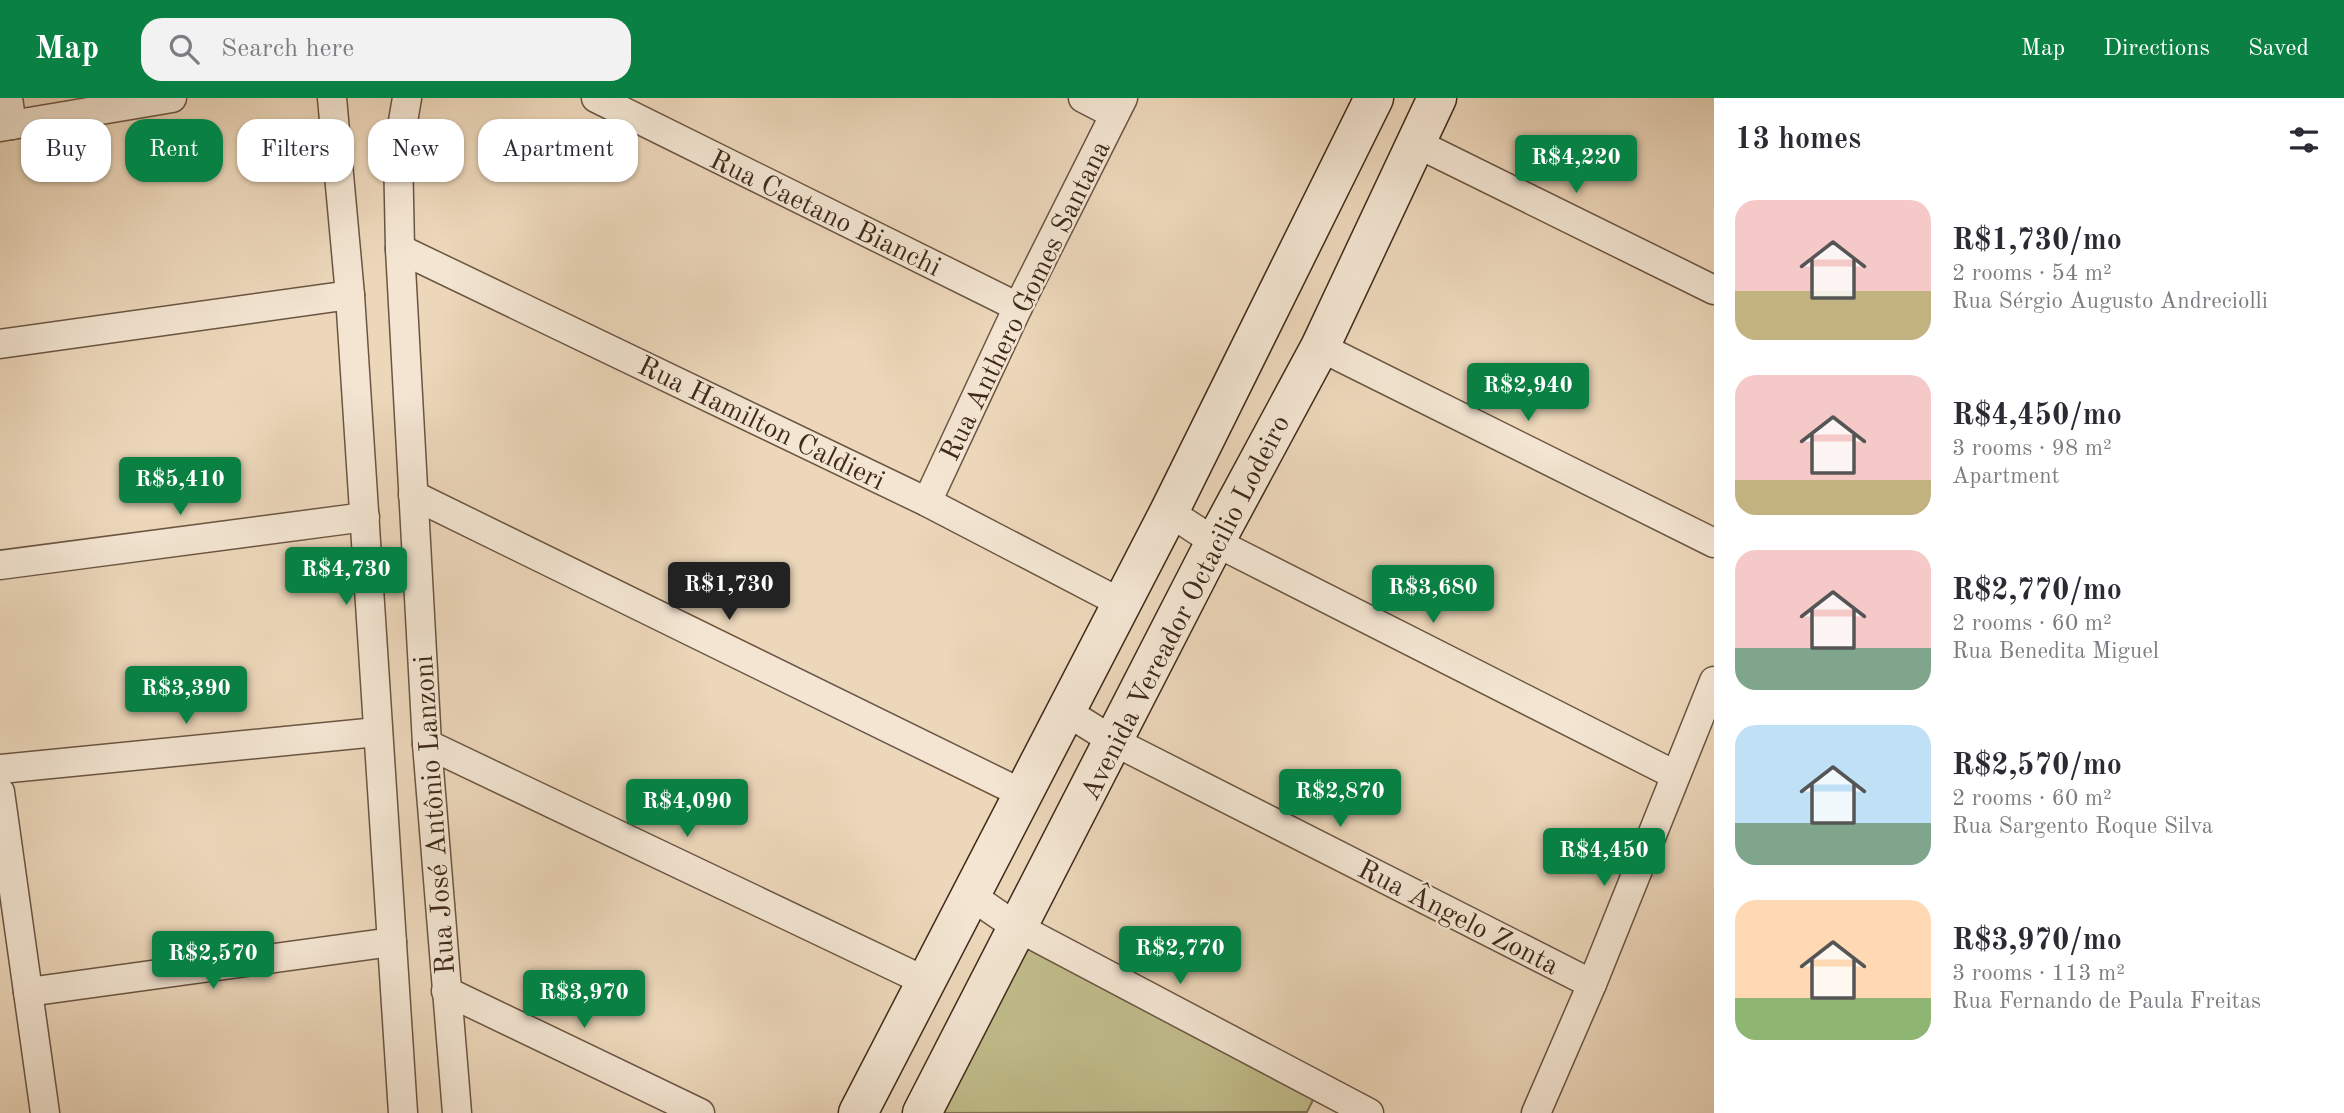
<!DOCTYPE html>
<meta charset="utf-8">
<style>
:root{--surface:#fff;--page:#f2f2f3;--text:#2b2b33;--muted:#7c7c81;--accent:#0b8043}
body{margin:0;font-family:"Old Standard TT",serif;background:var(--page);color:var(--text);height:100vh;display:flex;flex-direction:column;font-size:26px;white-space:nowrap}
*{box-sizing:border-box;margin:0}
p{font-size:23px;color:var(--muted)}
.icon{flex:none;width:38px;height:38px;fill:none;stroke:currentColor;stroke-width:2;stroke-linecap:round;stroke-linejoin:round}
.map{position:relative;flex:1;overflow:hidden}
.panel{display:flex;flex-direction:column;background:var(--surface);width:630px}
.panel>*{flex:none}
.banner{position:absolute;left:21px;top:21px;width:665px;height:63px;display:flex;gap:14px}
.price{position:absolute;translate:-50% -60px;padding:0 16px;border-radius:7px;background:var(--accent);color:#fff;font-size:23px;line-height:46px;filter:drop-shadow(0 2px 4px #0008)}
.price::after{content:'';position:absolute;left:50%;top:42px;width:21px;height:16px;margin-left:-10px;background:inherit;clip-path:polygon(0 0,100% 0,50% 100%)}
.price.current{background:#222;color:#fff}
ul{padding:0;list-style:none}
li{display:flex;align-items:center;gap:21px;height:175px;padding:0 21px}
li span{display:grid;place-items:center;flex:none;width:196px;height:140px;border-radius:21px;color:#555}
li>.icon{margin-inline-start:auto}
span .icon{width:84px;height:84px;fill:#fffc;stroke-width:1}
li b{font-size:30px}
h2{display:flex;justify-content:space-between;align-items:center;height:84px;padding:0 21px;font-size:30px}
.chip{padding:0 24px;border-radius:21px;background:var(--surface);box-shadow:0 2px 5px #0004;font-size:24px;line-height:63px}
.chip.current{background:var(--accent);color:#fff}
header{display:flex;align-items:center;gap:42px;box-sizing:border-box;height:98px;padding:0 35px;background:var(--accent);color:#fff}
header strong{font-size:33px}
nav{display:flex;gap:38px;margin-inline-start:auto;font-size:24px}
.search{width:490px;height:63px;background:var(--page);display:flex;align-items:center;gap:18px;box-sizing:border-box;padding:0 24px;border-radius:21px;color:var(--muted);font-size:26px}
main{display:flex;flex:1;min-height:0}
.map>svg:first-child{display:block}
.green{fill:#c0bc8a;stroke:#807352;stroke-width:2}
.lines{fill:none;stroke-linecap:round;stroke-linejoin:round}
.street-casing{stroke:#6b5542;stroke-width:31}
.secondary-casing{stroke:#402a1a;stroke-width:41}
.street{stroke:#f3e5d2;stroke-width:28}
.secondary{stroke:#f3e5d2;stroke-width:38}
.labels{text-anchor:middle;stroke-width:5;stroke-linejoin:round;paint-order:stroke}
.street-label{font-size:28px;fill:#402a1a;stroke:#f3e5d2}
</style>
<header>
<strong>Map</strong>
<div class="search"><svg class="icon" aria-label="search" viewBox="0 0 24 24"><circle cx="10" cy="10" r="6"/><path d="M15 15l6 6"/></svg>Search here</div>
<nav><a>Map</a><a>Directions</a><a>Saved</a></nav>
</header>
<main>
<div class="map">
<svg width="1714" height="1015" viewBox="0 0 1714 1015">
<rect width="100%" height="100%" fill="#ecd7ba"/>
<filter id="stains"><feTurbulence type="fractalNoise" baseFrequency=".00286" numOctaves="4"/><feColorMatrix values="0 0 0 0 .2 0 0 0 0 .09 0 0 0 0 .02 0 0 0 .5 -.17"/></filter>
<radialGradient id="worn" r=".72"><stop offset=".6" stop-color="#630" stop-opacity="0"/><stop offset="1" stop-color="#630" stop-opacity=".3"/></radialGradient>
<polygon class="green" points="1019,844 1305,986 1313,1002 1307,1014 930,1015"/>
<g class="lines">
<g class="street-casing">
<g id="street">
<polyline points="8,0 12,27"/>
<polyline points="332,0 350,197 403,1015"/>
<polyline points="407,0 398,52 400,151 427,646 457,1015"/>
<polyline points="596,0 1018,209"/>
<polyline points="1083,0 1114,16"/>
<polyline points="0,29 172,0"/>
<polyline points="1416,45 1714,192"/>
<polyline points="400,151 927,404 1121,505"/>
<polyline points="0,246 350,197"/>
<polyline points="1320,249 1714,445"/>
<polyline points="413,397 1023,696"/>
<polyline points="927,404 1018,209 1123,0"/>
<polyline points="1169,414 1215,444 1675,677"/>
<polyline points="0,467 365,419"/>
<polyline points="1067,614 1115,644 1592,886"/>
<polyline points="427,646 925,883"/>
<polyline points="0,671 377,634"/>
<polyline points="0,694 45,1015"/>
<polyline points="970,797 1015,828 1369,1015"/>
<polyline points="446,893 700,1015"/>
<polyline points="28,894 392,844"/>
<polyline points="1536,1015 1592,886 1714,583"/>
</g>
</g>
<g class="secondary-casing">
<g id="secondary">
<polyline points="858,1015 1169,414 1374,0"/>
<polyline points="922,1015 1215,444 1320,249 1437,0"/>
</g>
</g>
<use href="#street" class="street"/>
<use href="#secondary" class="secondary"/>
</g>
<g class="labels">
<g class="street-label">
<text transform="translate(826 114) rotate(26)" y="10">Rua Caetano Bianchi</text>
<text transform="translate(1024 202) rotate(-64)" y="10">Rua Anthero Gomes Santana</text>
<text transform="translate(762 324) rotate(26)" y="10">Rua Hamilton Caldieri</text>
<text transform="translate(1184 509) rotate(-63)" y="10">Avenida Vereador Octacilio Lodeiro</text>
<text transform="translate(433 717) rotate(-94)" y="10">Rua José Antônio Lanzoni</text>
<text transform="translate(1459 818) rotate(27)" y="10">Rua Ângelo Zonta</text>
</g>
</g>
<rect width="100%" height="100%" filter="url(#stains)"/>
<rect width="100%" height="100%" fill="url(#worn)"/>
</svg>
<b class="price" style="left:1576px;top:97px">R$4,220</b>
<b class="price" style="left:1528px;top:325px">R$2,940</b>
<b class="price" style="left:180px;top:419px">R$5,410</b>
<b class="price" style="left:346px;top:509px">R$4,730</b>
<b class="price current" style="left:729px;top:524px">R$1,730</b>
<b class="price" style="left:1433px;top:527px">R$3,680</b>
<b class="price" style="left:186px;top:628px">R$3,390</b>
<b class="price" style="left:1340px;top:731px">R$2,870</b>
<b class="price" style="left:687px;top:741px">R$4,090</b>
<b class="price" style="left:1604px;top:790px">R$4,450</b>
<b class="price" style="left:1180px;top:888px">R$2,770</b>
<b class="price" style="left:213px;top:893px">R$2,570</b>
<b class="price" style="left:584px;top:932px">R$3,970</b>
<div class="banner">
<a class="chip">Buy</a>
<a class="chip current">Rent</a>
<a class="chip">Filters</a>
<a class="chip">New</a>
<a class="chip">Apartment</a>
</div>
</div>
<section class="panel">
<h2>13 homes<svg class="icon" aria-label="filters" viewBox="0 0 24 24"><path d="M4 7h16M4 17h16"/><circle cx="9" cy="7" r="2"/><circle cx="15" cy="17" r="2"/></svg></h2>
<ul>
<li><span style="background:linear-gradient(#f6c9c9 65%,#c2b280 0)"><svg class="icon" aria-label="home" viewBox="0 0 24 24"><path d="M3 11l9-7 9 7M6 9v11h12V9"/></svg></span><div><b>R$1,730/mo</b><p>2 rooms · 54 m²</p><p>Rua Sérgio Augusto Andreciolli</p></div></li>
<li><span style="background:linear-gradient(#f6c9c9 75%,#c2b280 0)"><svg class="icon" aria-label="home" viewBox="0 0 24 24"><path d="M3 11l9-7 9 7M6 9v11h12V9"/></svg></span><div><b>R$4,450/mo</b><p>3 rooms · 98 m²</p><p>Apartment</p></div></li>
<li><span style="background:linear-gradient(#f6c9c9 70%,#7fa58c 0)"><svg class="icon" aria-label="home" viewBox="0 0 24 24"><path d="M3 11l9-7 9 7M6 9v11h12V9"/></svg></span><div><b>R$2,770/mo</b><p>2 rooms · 60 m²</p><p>Rua Benedita Miguel</p></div></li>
<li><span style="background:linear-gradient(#bfe0f5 70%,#7fa58c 0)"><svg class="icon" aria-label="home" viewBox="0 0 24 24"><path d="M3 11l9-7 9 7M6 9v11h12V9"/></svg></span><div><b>R$2,570/mo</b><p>2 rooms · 60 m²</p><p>Rua Sargento Roque Silva</p></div></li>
<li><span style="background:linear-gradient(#ffd9b3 70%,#8fb573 0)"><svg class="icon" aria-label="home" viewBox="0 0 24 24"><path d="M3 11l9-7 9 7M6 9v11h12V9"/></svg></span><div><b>R$3,970/mo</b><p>3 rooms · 113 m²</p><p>Rua Fernando de Paula Freitas</p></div></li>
</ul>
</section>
</main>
